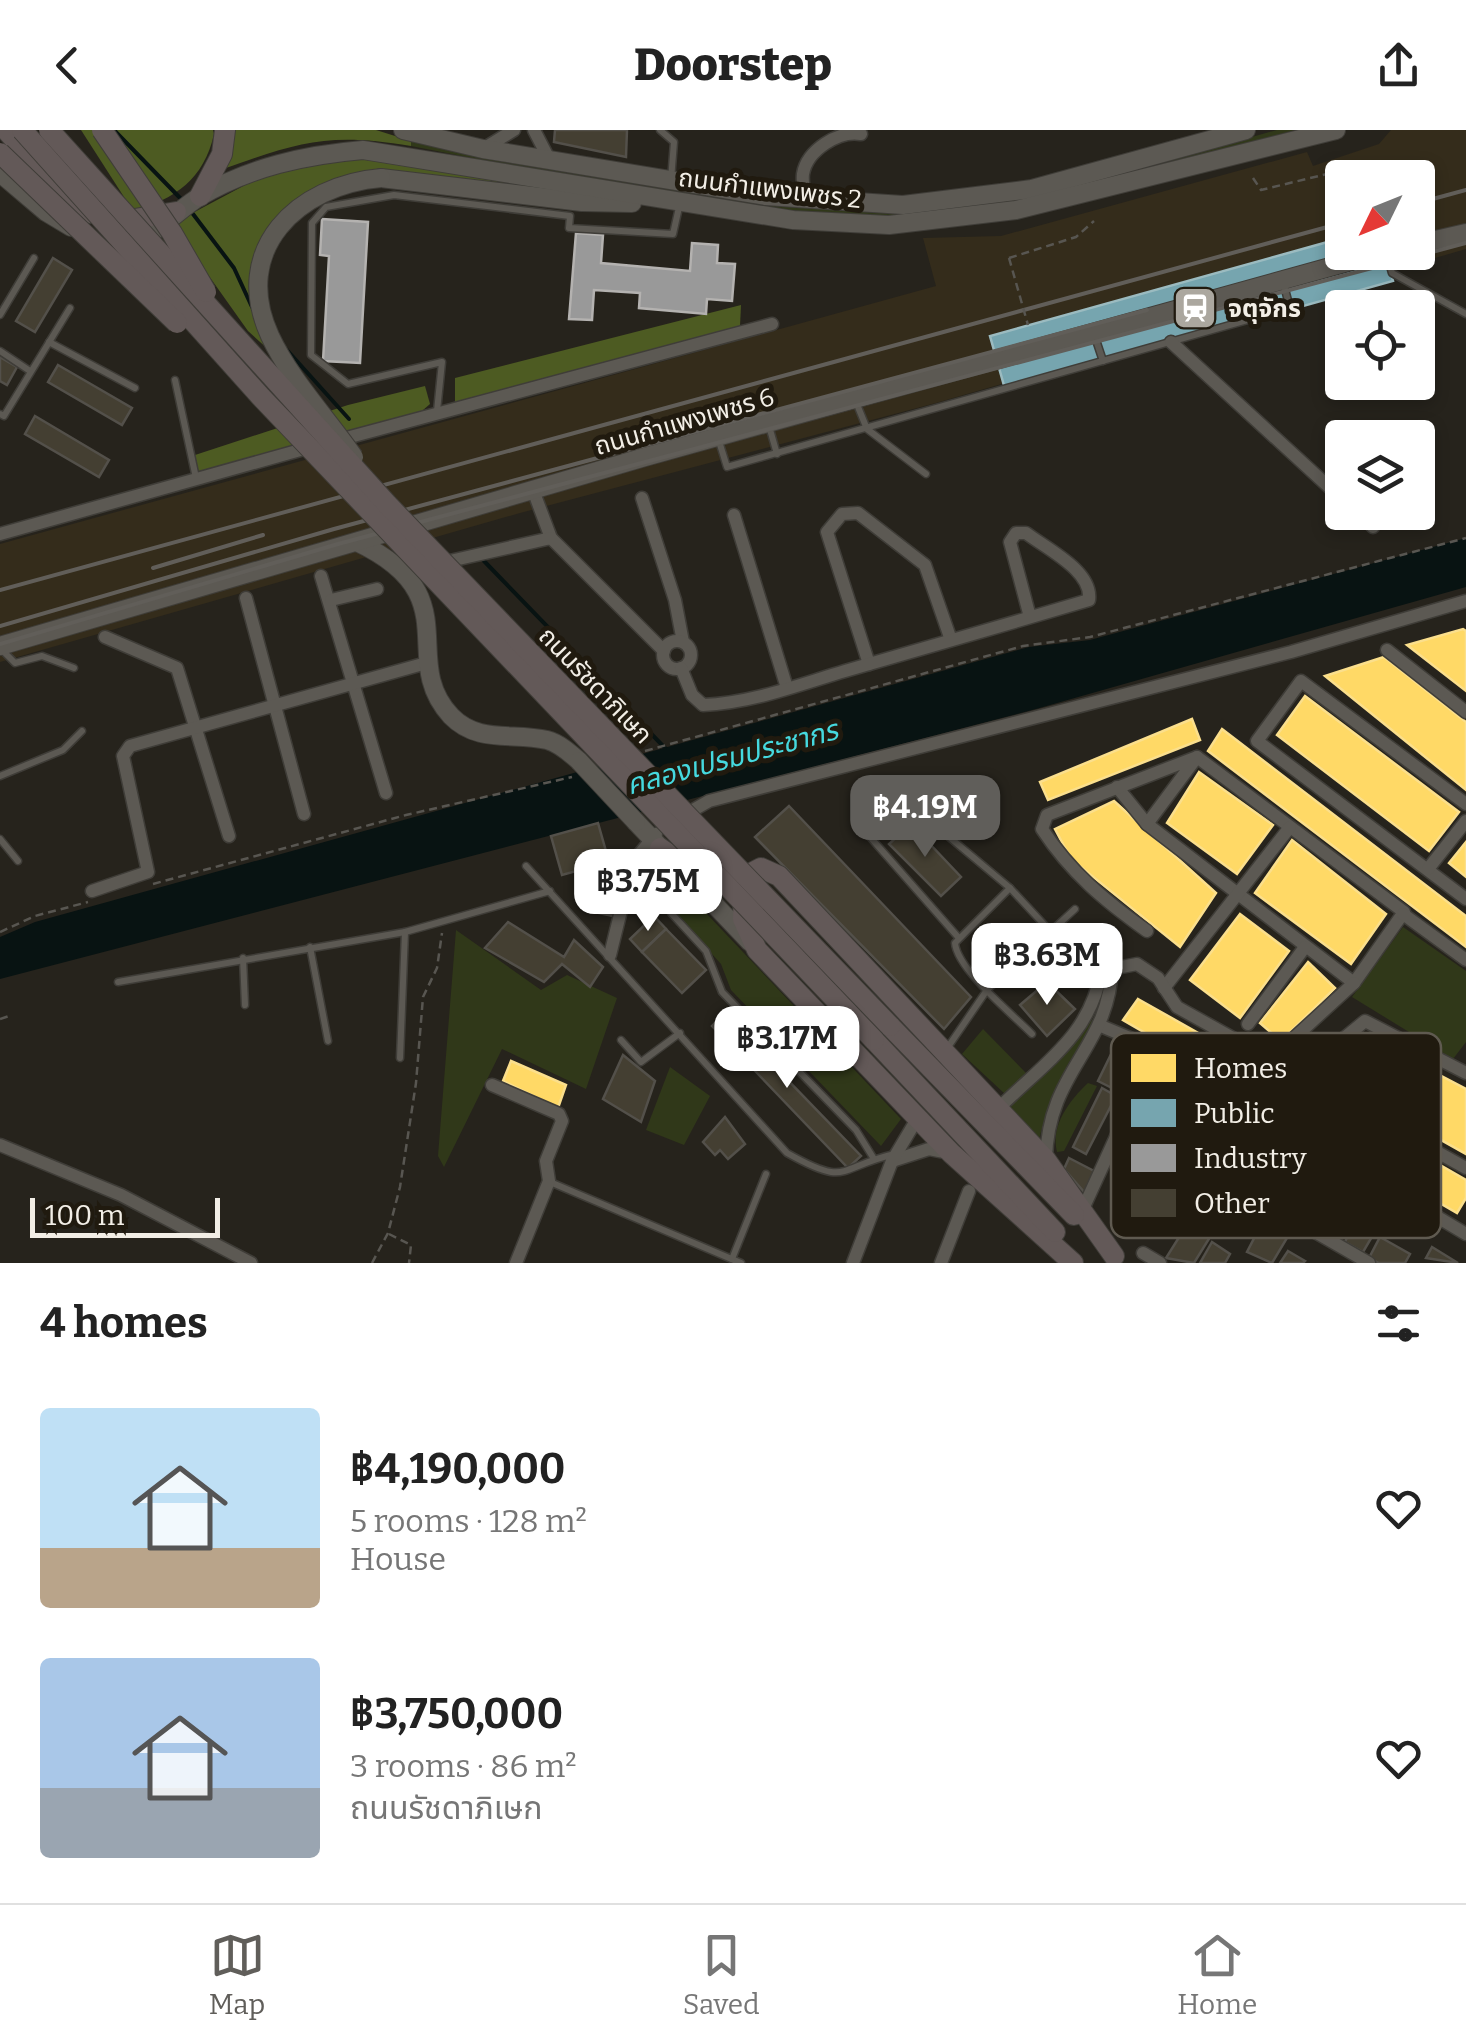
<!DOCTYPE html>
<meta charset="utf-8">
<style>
:root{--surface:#fff;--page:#f6f6f6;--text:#222;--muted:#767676;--line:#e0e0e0;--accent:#605e5a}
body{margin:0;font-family:Bitter,"Noto Sans Thai",serif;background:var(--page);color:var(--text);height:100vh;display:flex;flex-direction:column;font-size:38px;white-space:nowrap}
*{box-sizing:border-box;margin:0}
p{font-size:32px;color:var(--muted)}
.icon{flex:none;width:55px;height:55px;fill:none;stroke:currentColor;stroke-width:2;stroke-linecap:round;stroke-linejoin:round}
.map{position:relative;height:1133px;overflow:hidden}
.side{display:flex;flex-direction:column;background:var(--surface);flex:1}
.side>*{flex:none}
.needle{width:65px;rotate:227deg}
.tools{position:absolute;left:1325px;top:30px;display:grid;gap:20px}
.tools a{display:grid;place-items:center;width:110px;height:110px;border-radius:10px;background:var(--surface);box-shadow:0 5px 15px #0003;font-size:50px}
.scale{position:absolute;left:30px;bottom:25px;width:190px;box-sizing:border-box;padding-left:10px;border:5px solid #f2eee6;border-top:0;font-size:28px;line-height:35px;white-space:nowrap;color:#f2eee6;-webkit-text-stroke:8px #201a0f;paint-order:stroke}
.price{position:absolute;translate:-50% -85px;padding:0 22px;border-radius:20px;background:#fff;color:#222;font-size:32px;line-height:65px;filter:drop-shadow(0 2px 5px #0008)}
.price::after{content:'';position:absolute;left:50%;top:60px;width:30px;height:22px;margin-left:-15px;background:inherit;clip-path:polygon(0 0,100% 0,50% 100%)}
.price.selected{background:var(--accent);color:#fff}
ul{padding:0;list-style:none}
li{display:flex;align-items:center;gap:30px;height:250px;padding:0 40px}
li span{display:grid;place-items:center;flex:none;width:280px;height:200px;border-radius:10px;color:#555}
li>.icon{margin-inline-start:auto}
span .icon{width:120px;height:120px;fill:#fffc;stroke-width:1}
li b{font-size:42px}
h2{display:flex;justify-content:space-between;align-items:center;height:120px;padding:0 40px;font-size:42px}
header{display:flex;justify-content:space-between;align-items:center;height:130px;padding:0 40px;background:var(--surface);font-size:45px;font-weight:800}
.tabs{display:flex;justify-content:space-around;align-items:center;height:140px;border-top:2px solid var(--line);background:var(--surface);font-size:28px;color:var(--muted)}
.tabs a{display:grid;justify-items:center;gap:5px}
.tabs .selected{color:var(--accent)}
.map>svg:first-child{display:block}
.built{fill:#342c1b;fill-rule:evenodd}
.green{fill:#303819}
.forest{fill:#4d5b22}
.water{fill:#081312}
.homes{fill:#ffd966;stroke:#fbdf8c;stroke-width:2.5}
.public{fill:#76a5af;stroke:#9bbbc0;stroke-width:2.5}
.industry{fill:#999;stroke:#b4b2b0;stroke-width:2.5}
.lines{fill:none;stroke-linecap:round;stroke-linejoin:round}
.stream{stroke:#081312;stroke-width:4}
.building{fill:#443f32;stroke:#53504a;stroke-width:2.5}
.lane-casing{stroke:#3f3d38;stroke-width:9}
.street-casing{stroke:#3f3d38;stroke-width:15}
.secondary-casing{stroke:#3f3d38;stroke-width:20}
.primary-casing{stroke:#3f3d38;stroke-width:22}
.path{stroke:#585651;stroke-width:2.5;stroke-dasharray:8 5;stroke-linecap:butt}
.lane{stroke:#5c5953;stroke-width:6}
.street{stroke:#5c5953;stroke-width:12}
.secondary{stroke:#5c5953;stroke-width:18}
.primary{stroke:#635958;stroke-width:20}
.rail{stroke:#615e59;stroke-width:4}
.secondary-bridge-casing{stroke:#3f3d38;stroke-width:20;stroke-linecap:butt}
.primary-bridge-casing{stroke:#3f3d38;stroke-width:22;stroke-linecap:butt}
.path-bridge{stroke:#585651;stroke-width:2.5;stroke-dasharray:8 5;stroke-linecap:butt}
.secondary-bridge{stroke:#5c5953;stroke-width:18}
.primary-bridge{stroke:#635958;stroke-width:20}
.labels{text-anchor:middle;stroke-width:10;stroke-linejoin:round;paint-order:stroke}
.street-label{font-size:25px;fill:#f2eee6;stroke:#201a0f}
.poi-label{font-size:25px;font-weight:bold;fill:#f2eee6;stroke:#201a0f;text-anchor:start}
.water-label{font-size:28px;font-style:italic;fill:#45d9df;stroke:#201a0f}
.key{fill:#201a0f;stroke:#5f5a50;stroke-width:2.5}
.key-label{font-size:28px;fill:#f2eee6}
</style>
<header><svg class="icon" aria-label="back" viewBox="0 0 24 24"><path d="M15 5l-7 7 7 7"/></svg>Doorstep<svg class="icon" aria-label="share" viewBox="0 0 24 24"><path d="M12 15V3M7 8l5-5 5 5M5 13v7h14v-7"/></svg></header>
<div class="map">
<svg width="1466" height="1133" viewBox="0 0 1466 1133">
<rect width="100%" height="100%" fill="#26231c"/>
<path class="built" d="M1391,0H1466V119L936,273L520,383L0,532V414L936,156L923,108L1001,106L1307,22L1313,36L1379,14ZM1342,48H1418V122H1342Z"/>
<g class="green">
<path d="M1277,0H1295C1171,34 1048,74 919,87C857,93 792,83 731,74C624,58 517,37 411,16V11C523,36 635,55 748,70C817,79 883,87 952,80C1062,68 1171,29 1277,0Z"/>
<polygon points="650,724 901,989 881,1016 731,860 721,834 640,745"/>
<polygon points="1403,797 1466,841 1466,912 1453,929 1352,867"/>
<polygon points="456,800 541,860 567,845 617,868 586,959 502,919 444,1037 438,1026"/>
<path d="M1093,889C1092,907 1075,920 1067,936C1054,961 1045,984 1039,1010L1007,975Z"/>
<polygon points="983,899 1026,943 1005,964 962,924"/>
<polygon points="670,937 710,966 684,1015 646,1000"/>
<path d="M1088,953L1097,956L1064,1021L1057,1022C1050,995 1070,970 1088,953Z"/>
</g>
<g class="forest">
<path d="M81,0H213L214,4C204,49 175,69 133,81Z"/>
<path d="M231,0H376L411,11V16C328,2 299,12 223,39Z"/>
<polygon points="370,28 579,64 338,48 304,64 288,79 258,132 271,222 248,201 172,94 247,54 294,37"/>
<polygon points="741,175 740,196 455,276 455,248"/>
<polygon points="425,256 430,274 415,287 199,344 195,325 348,275"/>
</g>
<polygon class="water" points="1466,408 1466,457 1036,579 0,849 0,807 35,792 1029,517 1090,510"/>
<g class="homes">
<polygon points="1463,499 1466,501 1466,561 1407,515"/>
<polygon points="1384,527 1466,592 1466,660 1325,546"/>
<polygon points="1305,566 1459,682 1429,721 1277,605"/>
<polygon points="1192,589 1200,610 1048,670 1040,652"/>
<polygon points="1222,599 1466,786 1466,817 1208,621"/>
<polygon points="1199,642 1273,695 1237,744 1167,693"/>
<polygon points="1114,671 1216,763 1180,817 1071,729 1055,699"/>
<polygon points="1292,710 1386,784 1351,834 1255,763"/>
<polygon points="1466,712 1466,747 1449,733"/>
<polygon points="1240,784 1289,821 1240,888 1190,850"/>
<polygon points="1308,832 1335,858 1281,911 1260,893"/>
<polygon points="1138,869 1411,1023 1399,1050 1123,890"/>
<polygon points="1367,907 1466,959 1466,1024 1327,946"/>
<polygon points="511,931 566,955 558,978 503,951"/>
<polygon points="1421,1024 1466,1050 1466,1068 1457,1083 1407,1054"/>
</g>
<polygon class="public" points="1342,108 1342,122 1385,122 1393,151 1005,259 990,206"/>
<g class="industry">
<polygon points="322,89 368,92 360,233 323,231 329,126 320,125"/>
<polygon points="576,103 603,105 601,133 690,141 692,113 718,115 717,133 735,134 732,171 707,169 706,184 639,178 640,163 594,160 592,190 569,189"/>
</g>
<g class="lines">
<g class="stream">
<polyline points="114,0 183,71"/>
<polyline points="193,84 234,138 252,177"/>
<polyline points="286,219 349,289"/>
<polyline points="484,431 665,618"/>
</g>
</g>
<g class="building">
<polygon points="555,0 627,0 626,27 554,12"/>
<polygon points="53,128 72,140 35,202 16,191"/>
<polygon points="0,227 17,237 7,255 0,251"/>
<polygon points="58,235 132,278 122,295 48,252"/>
<polygon points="35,286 109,330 99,347 25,304"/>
<polygon points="789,676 971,867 944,899 755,707"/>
<polygon points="598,693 609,732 562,745 551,706"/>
<polygon points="911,694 961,747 941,766 889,714"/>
<polygon points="610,734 625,737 613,786 599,783"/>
<polygon points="654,786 666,799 642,822 630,809"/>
<polygon points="508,792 564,827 574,810 603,837 590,857 562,834 544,852 485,818"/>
<polygon points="666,799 706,840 682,863 642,822"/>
<polygon points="1047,852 1075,879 1047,906 1020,875"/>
<polygon points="724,884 861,1026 848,1038 712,896"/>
<polygon points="1117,912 1143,927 1128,966 1098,951"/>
<polygon points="623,925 655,951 641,992 603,969"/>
<polygon points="1102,958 1116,966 1086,1024 1073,1017"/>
<polygon points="725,987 745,1014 728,1029 720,1020 715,1025 703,1012"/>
<polygon points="1069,1028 1096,1042 1085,1063 1064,1039"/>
<polygon points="1149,1036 1223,1086 1194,1133 1166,1128 1188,1093 1138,1060"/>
<polygon points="1334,1082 1347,1091 1336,1110 1322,1103"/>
<polygon points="1262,1093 1287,1108 1272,1133 1247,1122"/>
<polygon points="1353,1094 1373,1105 1363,1122 1345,1112"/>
<polygon points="1380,1107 1410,1124 1405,1133 1379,1133 1369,1128"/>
<polygon points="1212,1112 1230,1124 1225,1133 1200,1133"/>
<polygon points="1432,1117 1458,1133 1426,1128"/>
<polygon points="1288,1121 1305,1131 1303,1133 1280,1133"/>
</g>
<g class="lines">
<g class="lane-casing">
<g id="lane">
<polyline points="660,0 674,12 671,50"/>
<polyline points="1387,125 1392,143 1466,184"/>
<polyline points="0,185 34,128"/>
<polyline points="1094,204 1103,231"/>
<polyline points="49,212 135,258"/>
<polyline points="0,221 30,241"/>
<polyline points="175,250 196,348"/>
<polyline points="856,272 867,299 926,344"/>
<polyline points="437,281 442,232 348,254 311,225 312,93 326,77 394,65 570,86 569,98 673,104 680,73"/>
<polyline points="0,284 4,286 70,178"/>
<polyline points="769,296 777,324"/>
<polyline points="718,308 727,337 1290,178 1283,152"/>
<polyline points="1,519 15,533 42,526 74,538"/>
<polyline points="0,646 63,620 82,601"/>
<polyline points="918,681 1010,758"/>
<polyline points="863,699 958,807"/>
<polyline points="0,709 18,731"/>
<path d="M526,736L787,1023C849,1058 837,1037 895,1024"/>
<polyline points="671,783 706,821 722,862 856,1000 874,1029"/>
<polyline points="310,817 328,911"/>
<polyline points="243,828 245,875"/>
<polyline points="118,852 405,802 550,761"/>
<path d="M1032,904C1012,884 957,839 955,813L1010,758L1051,802"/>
<polyline points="621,910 641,932 680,903"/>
<polyline points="948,917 987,860 1075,779"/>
<polyline points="400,928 405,802"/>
<polyline points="550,1052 741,1133"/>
<polyline points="732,1129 766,1044"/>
</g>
</g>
<g class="street-casing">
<g id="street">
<polyline points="534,0 550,31"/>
<polyline points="483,19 514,0"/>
<path d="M805,69C804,61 802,51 803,44C807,20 839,0 861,4"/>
<polyline points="1171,212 1342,369"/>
<polyline points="335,311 772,194"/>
<polyline points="533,360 551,408"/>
<polyline points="642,368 675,470 683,512"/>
<polyline points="1358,382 1373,397"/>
<polyline points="734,385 787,558"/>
<polyline points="0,404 311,317"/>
<polyline points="441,433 551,408 664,521"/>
<polyline points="321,446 386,663"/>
<polyline points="246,468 304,684"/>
<polyline points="331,470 377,459"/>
<polyline points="105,507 177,538 229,706"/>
<circle cx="677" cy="525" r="14"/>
<polyline points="1387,520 1466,582"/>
<polyline points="869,534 827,402 842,384 858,383 925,435 951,510"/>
<path d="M681,538L692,565L703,575C752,573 798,555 845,541C926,518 1008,494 1089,470C1093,441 1047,419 1026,403H1016L1010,412L1030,487"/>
<polyline points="1117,657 1147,694 1354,853 1404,782 1197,627"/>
<polyline points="1466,674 1301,551 1257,611 1466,769"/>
<polyline points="681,687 709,671 1291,522 1466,471"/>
<path d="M1147,694L1197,627L1047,685L1042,699C1071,743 1105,771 1147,801"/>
<polyline points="1428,739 1466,691"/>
<polyline points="92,761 148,742 123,626 130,616 430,532"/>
<polyline points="1403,784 1466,830"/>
<polyline points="610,825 633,732 656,704"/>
<polyline points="1164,858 1290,697"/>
<polyline points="1248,894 1305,817"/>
<polyline points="1101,896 1156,919 1466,1104"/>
<polyline points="1271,929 1354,853"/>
<polyline points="1299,945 1365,891 1466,943"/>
<polyline points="492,955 559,984 562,991 546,1031 549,1051 516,1133"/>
<path d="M999,978C1043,934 1091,905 1101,841L1137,834L1158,848L1177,877L1466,1038"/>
<polyline points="1124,992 1369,1133"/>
<polyline points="0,1015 121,1065 251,1133"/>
<path d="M1046,1029C1048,940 1109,919 1112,838"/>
<polyline points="892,1031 929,1019 949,1023"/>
<polyline points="1083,1079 1156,919"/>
<polyline points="1143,1123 1160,1133"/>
<polyline points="853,1133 892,1031 917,989"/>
<polyline points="941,1133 969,1061"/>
</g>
</g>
<g class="secondary-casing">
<g id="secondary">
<polyline points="403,0 483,19 766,66 903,75 1032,59 1246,0"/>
<polyline points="0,43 46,82 71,97"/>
<polyline points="381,48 582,72 632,73"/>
<path d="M134,110C156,105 178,80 199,67C250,37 305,25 363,20L793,90L889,95L1016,80L1336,0"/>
<polyline points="1418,114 1466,103"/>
<path d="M357,412C471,466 397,528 451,586C478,614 513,602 547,610C559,613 570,623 579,631"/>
<polyline points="0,516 645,327 1384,122"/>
<polyline points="636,692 750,812"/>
</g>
</g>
<g class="primary-casing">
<g id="primary">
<polyline points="6,0 57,57 90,83"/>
<polyline points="200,66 222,24 225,0"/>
<polyline points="117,92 176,82"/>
<polyline points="660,718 714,754 734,752 761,738 779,746 1046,1030 1114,1126"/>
<polyline points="744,760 743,789 757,820 951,1023 1073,1133"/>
<polyline points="890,896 1074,1085"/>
<polyline points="874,910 1055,1102"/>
</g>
</g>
<g class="path">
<polyline points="1253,48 1261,60 1331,43 1342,89"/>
<polyline points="1009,128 1076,107 1094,91"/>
<polyline points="645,621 1023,516 1090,507 1466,408"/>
<polyline points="153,754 406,685 572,647"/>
<polyline points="0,802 35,786 88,772"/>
<polyline points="0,889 9,886"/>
<polyline points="389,1104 411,1115 409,1133"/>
<polyline points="372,1133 388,1103 400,1057 416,953 423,867 437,838 442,803"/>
</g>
<use href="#lane" class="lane"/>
<use href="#street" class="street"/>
<use href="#secondary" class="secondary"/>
<use href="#primary" class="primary"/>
<g class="rail">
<polyline points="1418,73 1466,60"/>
<polyline points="153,438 263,405"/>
<polyline points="0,460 1342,93"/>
<polyline points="0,496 334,399 1147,180"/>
<polyline points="0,514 338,414 1466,113"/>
</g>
<g class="secondary-bridge-casing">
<g id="secondary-bridge">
<path d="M354,327C327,288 290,249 270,206C230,119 298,55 381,48"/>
<polyline points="579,631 636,692"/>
</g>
</g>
<g class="primary-bridge-casing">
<g id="primary-bridge">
<polyline points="22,0 261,267 874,910"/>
<polyline points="49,0 387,374 890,896"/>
<polyline points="102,0 172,103 206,162"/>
<polyline points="0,23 177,193"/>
</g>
</g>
<polyline class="path-bridge" points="1009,128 1028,195"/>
<use href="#secondary-bridge" class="secondary-bridge"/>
<use href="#primary-bridge" class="primary-bridge"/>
</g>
<defs>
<g id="station-square" transform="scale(2.25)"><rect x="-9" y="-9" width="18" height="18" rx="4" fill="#aba79f" stroke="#201a0f"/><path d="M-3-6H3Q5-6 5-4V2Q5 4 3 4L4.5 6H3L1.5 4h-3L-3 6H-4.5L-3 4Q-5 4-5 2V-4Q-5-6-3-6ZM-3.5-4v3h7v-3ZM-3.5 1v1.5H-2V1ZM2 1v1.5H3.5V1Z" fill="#fff"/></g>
</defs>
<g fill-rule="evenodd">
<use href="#station-square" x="1195" y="178"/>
</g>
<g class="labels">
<g class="street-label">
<text transform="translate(770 58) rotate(7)" y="9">ถนนกำแพงเพชร 2</text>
<text transform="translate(684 291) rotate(-16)" y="9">ถนนกำแพงเพชร 6</text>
<text transform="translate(596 555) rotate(46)" y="9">ถนนรัชดาภิเษก</text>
</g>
<g class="poi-label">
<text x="1228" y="187">จตุจักร</text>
</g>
<g class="water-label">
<text transform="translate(732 627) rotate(-15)" y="10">คลองเปรมประชากร</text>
</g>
</g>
<rect x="1111" y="903" width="330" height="205" rx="15" class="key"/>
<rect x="1131" y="924" width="45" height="28" fill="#ffd966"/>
<rect x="1131" y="969" width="45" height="28" fill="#76a5af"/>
<rect x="1131" y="1014" width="45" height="28" fill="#999"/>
<rect x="1131" y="1059" width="45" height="28" fill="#443f32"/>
<g class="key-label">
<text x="1194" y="948">Homes</text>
<text x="1194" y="993">Public</text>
<text x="1194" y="1038">Industry</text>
<text x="1194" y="1083">Other</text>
</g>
</svg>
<div class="tools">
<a><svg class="needle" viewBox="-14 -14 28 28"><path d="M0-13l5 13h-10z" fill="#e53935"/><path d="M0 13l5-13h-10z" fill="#767676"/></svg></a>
<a><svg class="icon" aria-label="locate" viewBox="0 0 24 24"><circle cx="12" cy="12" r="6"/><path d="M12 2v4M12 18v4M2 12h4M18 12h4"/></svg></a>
<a><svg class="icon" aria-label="layers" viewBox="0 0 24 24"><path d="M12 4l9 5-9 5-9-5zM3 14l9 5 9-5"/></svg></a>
</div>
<div class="scale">100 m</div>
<b class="price selected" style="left:925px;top:730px">฿4.19M</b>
<b class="price" style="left:648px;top:804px">฿3.75M</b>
<b class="price" style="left:1047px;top:878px">฿3.63M</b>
<b class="price" style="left:787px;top:961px">฿3.17M</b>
</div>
<section class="side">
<h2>4 homes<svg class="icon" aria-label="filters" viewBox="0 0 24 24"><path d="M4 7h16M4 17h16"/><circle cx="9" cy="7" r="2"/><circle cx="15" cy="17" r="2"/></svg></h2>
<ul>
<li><span style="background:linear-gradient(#bfe0f5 70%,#b9a48a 0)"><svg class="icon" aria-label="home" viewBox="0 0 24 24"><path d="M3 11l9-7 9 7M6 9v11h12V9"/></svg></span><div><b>฿4,190,000</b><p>5 rooms · 128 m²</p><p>House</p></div><svg class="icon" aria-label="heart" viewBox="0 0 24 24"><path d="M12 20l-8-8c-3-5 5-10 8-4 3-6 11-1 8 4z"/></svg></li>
<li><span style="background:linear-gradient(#a9c7e8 65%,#9aa5b1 0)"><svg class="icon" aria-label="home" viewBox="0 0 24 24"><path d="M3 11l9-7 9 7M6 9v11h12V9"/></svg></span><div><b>฿3,750,000</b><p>3 rooms · 86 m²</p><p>ถนนรัชดาภิเษก</p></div><svg class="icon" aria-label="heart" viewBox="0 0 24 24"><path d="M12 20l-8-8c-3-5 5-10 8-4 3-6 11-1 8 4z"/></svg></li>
</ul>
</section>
<nav class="tabs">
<a class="selected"><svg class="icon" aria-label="map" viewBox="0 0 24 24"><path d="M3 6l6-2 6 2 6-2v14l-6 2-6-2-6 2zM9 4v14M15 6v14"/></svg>Map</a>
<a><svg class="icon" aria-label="saved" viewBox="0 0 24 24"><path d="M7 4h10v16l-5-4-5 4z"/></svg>Saved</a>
<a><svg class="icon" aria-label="home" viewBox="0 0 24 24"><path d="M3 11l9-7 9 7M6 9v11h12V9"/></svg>Home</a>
</nav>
